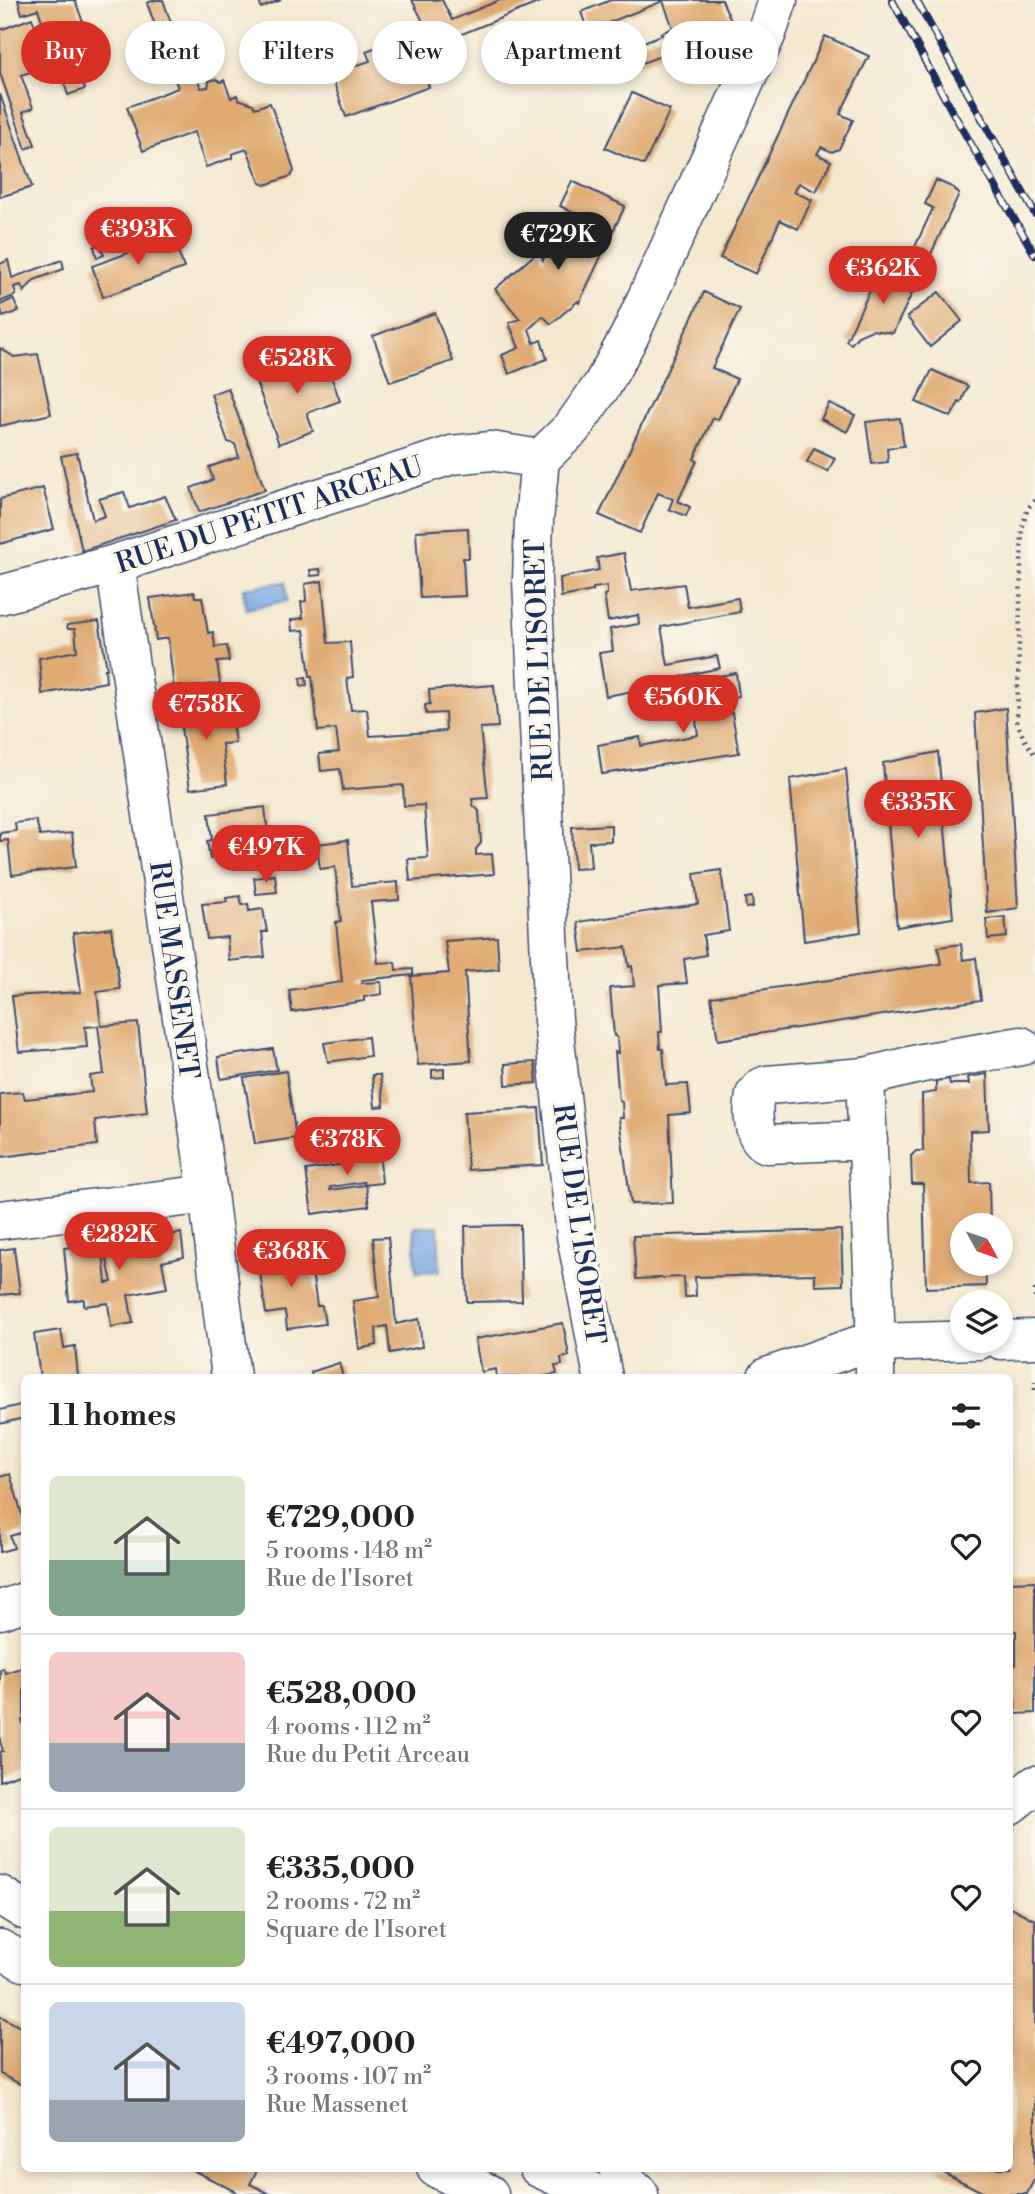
<!DOCTYPE html>
<meta charset="utf-8">
<style>
:root{--surface:#fff;--page:#f6f6f6;--text:#222;--muted:#767676;--line:#e0e0e0;--accent:#d93025}
body{margin:0;font-family:"Libre Bodoni",serif;background:var(--page);color:var(--text);height:100vh;display:flex;flex-direction:column;font-size:26px;white-space:nowrap}
*{box-sizing:border-box;margin:0}
p{font-size:23px;color:var(--muted)}
.icon{flex:none;width:38px;height:38px;fill:none;stroke:currentColor;stroke-width:2;stroke-linecap:round;stroke-linejoin:round}
.map{position:relative;flex:1;overflow:hidden}
.side{position:absolute;left:21px;top:1374px;width:992px;height:798px;display:flex;flex-direction:column;background:var(--surface);border-radius:10px;box-shadow:0 4px 10px #0003}
.side>*{flex:none}
.guide{position:absolute;left:21px;top:21px;width:994px;height:63px;display:flex;gap:14px}
.needle{width:46px;rotate:130deg}
.fabs{position:absolute;left:950px;top:1213px;display:grid;gap:14px}
.fabs a{display:grid;place-items:center;width:63px;height:63px;border-radius:50%;background:var(--surface);box-shadow:0 4px 10px #0003;font-size:35px}
.price{position:absolute;translate:-50% -60px;padding:0 16px;border-radius:24px;background:var(--accent);color:#fff;font-size:23px;line-height:46px;filter:drop-shadow(0 2px 4px #0008)}
.price::after{content:'';position:absolute;left:50%;top:42px;width:21px;height:16px;margin-left:-10px;background:inherit;clip-path:polygon(0 0,100% 0,50% 100%)}
.price.active{background:#222;color:#fff}
ul{padding:0;list-style:none}
li{display:flex;align-items:center;gap:21px;height:175px;padding:0 28px}
li+li{border-top:2px solid var(--line)}
li span{display:grid;place-items:center;flex:none;width:196px;height:140px;border-radius:10px;color:#555}
li>.icon{margin-inline-start:auto}
span .icon{width:84px;height:84px;fill:#fffc;stroke-width:1}
li b{font-size:30px}
h2{display:flex;justify-content:space-between;align-items:center;height:84px;padding:0 28px;font-size:30px}
.chip{padding:0 24px;border-radius:32px;background:var(--surface);box-shadow:0 4px 10px #0003;font-size:24px;line-height:63px}
.chip.active{background:var(--accent);color:#fff}
.map>svg:first-child{display:block}
.water{fill:#7babe6;stroke:#4b6da2;stroke-width:2}
.building{fill:#e0ab72}
.lines{fill:none;stroke-linecap:round;stroke-linejoin:round}
.street-casing{stroke:#3c4b6f;stroke-width:41}
.secondary-casing{stroke:#3c4b6f;stroke-width:41}
.path{stroke:#3c4b6f;stroke-width:4.5;stroke-dasharray:2 5;stroke-linecap:butt}
.street{stroke:#fff;stroke-width:38}
.secondary{stroke:#fff;stroke-width:38}
.rail-casing{stroke:#1b2f5e;stroke-width:8}
.rail{stroke:#fbf7ec;stroke-width:5;stroke-dasharray:16;stroke-linecap:butt}
.labels{text-anchor:middle;stroke-width:7;stroke-linejoin:round;paint-order:stroke}
.street-label{font-size:28px;fill:#1b2f5e;stroke:#fbf7ec}
</style>
<div class="map">
<svg width="1035" height="2194" viewBox="0 0 1035 2194">
<rect width="100%" height="100%" fill="#fbf7ec"/>
<filter id="ink" filterUnits="userSpaceOnUse"><feTurbulence type="fractalNoise" baseFrequency=".0143" numOctaves="2"/><feDisplacementMap in="SourceGraphic" scale="14" xChannelSelector="R" yChannelSelector="G"/><feConvolveMatrix kernelMatrix="1 2 1 2 8 2 1 2 1" color-interpolation-filters="sRGB"/></filter>
<filter id="wash" filterUnits="userSpaceOnUse"><feTurbulence type="fractalNoise" baseFrequency=".00686" numOctaves="4" result="noise"/><feDisplacementMap in="SourceGraphic" scale="28" xChannelSelector="R" yChannelSelector="G"/><feGaussianBlur stdDeviation="1.57" result="paint"/><feColorMatrix in="noise" values="0 0 0 0 0 0 0 0 0 0 0 0 0 0 0 0 0 1.4 0 .05"/><feComposite in="paint" operator="in"/></filter>
<g filter="url(#wash)">
<rect width="100%" height="100%" fill="#f4e8cf"/>
<g class="water">
<polygon points="285,582 287,601 246,609 243,588"/>
<polygon points="438,1226 440,1271 416,1272 414,1227"/>
</g>
<g id="blocks">
<g class="building">
<polygon points="18,0 75,0 86,31 78,34 76,29 48,38 38,9 22,14"/>
<polygon points="155,0 163,0 176,37 196,30 208,65 194,69 201,88 208,87 209,81 216,79 221,82 224,80 231,98 237,95 238,99 253,104 255,108 270,103 289,154 294,171 291,176 265,185 260,183 247,149 232,154 232,158 206,167 194,132 143,151 127,107 178,88 147,3"/>
<polygon points="259,0 281,0 261,8"/>
<polygon points="412,0 442,0 452,20 500,0 545,0 435,45"/>
<polygon points="611,0 722,0 734,28 624,70 617,52 662,35 661,33 673,28 663,1 588,31 581,12"/>
<polygon points="32,18 46,55 29,61 33,71 21,75 33,108 23,112 35,145 26,149 0,73 0,30"/>
<polygon points="825,36 869,56 840,114 853,120 839,149 832,152 821,147 817,154 831,161 816,192 799,183 794,192 812,200 798,229 780,220 756,274 720,258"/>
<polygon points="413,41 429,87 346,117 331,74 370,61 366,51 391,42 393,48"/>
<polygon points="73,55 85,89 68,95 57,61"/>
<polygon points="632,93 670,110 644,165 605,148"/>
<polygon points="0,94 32,187 0,197"/>
<polygon points="936,180 954,188 959,194 930,256 914,249 933,208 925,204"/>
<polygon points="572,181 625,206 579,303 578,301 551,324 543,316 529,329 534,343 541,340 547,359 509,374 502,355 519,348 509,323 520,319 495,289 539,251 543,260 552,243 561,246 576,214 560,206"/>
<polygon points="173,237 184,268 103,297 92,266"/>
<polygon points="99,244 104,255 97,258 94,247"/>
<polygon points="8,260 12,278 62,260 64,269 34,280 24,292 21,285 14,287 16,295 0,302 0,264"/>
<polygon points="891,271 917,283 893,333 872,330 858,336 851,344 846,341 875,280 884,285"/>
<polygon points="704,292 740,309 712,368 737,379 718,420 713,418 694,459 697,461 678,501 690,507 686,516 669,509 673,499 658,493 640,533 599,515"/>
<polygon points="939,292 962,321 930,347 907,317"/>
<polygon points="13,299 19,311 3,317 0,305"/>
<polygon points="435,313 453,361 390,382 373,336"/>
<polygon points="0,348 14,357 38,354 51,414 0,426"/>
<polygon points="323,354 340,401 307,413 313,431 279,444 255,379"/>
<polygon points="932,370 968,386 961,403 959,402 951,417 916,402"/>
<polygon points="228,388 265,490 199,512 191,488 213,480 209,467 239,457 235,444 228,442 211,394"/>
<polygon points="829,403 855,415 847,432 821,419"/>
<polygon points="900,418 904,446 887,448 888,462 872,464 866,422"/>
<polygon points="814,448 835,458 828,472 807,462"/>
<polygon points="77,453 93,520 105,516 99,499 124,492 130,508 165,496 176,520 82,551 61,456"/>
<polygon points="43,488 54,529 0,544 0,499"/>
<polygon points="468,528 469,558 463,558 465,596 420,598 416,531"/>
<polygon points="624,553 631,591 684,584 688,607 738,598 740,612 661,627 668,665 717,656 720,668 682,676 683,682 606,696 599,653 613,651 610,629 639,624 638,615 608,621 604,595 607,594 607,586 593,588 593,591 561,597 560,578 599,570 597,558"/>
<polygon points="320,569 321,575 311,576 310,570"/>
<polygon points="322,581 328,643 350,642 353,677 347,678 351,710 367,709 370,736 446,731 445,713 426,714 425,705 430,704 429,690 494,685 498,727 480,728 488,798 472,799 473,805 479,811 481,843 476,849 476,855 492,854 494,874 410,881 408,859 428,858 424,805 404,806 403,785 343,790 340,769 321,771 319,754 339,752 336,729 318,731 312,676 310,676 304,630 292,631 291,620 303,618 301,602 306,601 305,584"/>
<polygon points="194,592 195,597 202,597 208,633 213,632 215,647 227,646 229,661 217,662 220,683 174,689 168,638 156,640 150,598"/>
<polygon points="99,621 107,669 105,669 106,682 42,694 39,658 77,651 75,629 68,629 67,625"/>
<polygon points="736,673 739,696 725,699 728,714 732,713 739,753 602,774 598,745 640,737 641,746 698,735 696,720 703,718 697,680"/>
<polygon points="306,677 307,685 301,686 300,678"/>
<polygon points="229,701 235,743 222,744 227,784 190,789 178,707"/>
<polygon points="1006,708 1018,908 987,913 975,713"/>
<polygon points="938,752 953,918 897,927 883,763"/>
<polygon points="846,769 861,932 804,941 790,779"/>
<polygon points="265,807 270,852 210,859 207,841 212,840 209,814"/>
<polygon points="36,820 40,836 72,833 76,867 12,875 8,840 0,841 0,833 16,831 15,823"/>
<polygon points="611,825 611,841 589,842 591,868 574,869 572,827"/>
<polygon points="348,840 352,886 398,882 399,900 371,902 378,963 395,962 396,970 413,969 413,975 362,980 362,983 381,982 382,994 364,997 364,1001 292,1012 289,990 342,982 336,922 341,921 335,867 320,869 317,844"/>
<polygon points="721,870 729,931 703,935 706,955 684,959 687,983 659,985 662,1032 659,1032 660,1049 663,1049 666,1085 688,1084 691,1113 669,1115 673,1203 631,1204 619,1118 623,1118 622,1102 619,1101 615,1052 618,1053 617,1037 614,1036 610,988 634,986 632,966 629,967 626,947 582,952 578,922 698,904 694,874"/>
<polygon points="275,875 277,892 256,894 254,878"/>
<polygon points="240,896 242,905 248,904 249,911 263,909 267,932 262,932 265,957 229,961 227,937 207,939 202,904 227,902 226,898"/>
<polygon points="752,897 753,907 746,908 745,898"/>
<polygon points="1005,917 1007,937 988,939 986,919"/>
<polygon points="111,928 120,989 97,992 101,1026 138,1023 147,1113 95,1120 97,1145 0,1157 0,1094 23,1092 25,1099 92,1092 90,1076 104,1074 98,1026 85,1027 87,1047 19,1052 12,996 81,992 73,933"/>
<polygon points="497,937 499,969 465,972 471,1061 418,1065 411,976 449,973 445,941"/>
<polygon points="961,944 963,960 976,958 981,1000 718,1040 711,997 941,964 938,947"/>
<polygon points="368,1037 370,1056 328,1062 324,1043"/>
<polygon points="273,1049 277,1070 221,1079 218,1057"/>
<polygon points="535,1062 537,1083 506,1085 505,1064"/>
<polygon points="444,1069 444,1077 432,1078 432,1070"/>
<polygon points="286,1071 296,1138 255,1144 244,1078"/>
<polygon points="987,1074 989,1130 970,1131 971,1183 989,1182 990,1225 962,1225 962,1264 985,1264 986,1286 926,1288 923,1184 912,1184 911,1156 916,1151 923,1151 922,1094 936,1092 936,1081 949,1079 950,1084 969,1084 968,1077"/>
<polygon points="372,1075 380,1075 384,1106 375,1107"/>
<polygon points="539,1108 543,1165 468,1170 464,1112"/>
<polygon points="377,1126 382,1183 364,1185 364,1182 330,1187 330,1190 366,1185 369,1206 312,1214 306,1170 358,1162 355,1129"/>
<polygon points="520,1225 522,1301 467,1302 465,1226"/>
<polygon points="841,1230 843,1285 815,1286 815,1274 695,1277 696,1296 690,1297 685,1297 684,1277 636,1279 633,1236"/>
<polygon points="181,1233 184,1257 162,1262 167,1288 128,1295 133,1323 111,1327 108,1303 84,1306 84,1299 69,1301 64,1248 102,1242 106,1283 112,1282 104,1247"/>
<polygon points="388,1237 396,1324 419,1319 422,1347 390,1353 387,1326 376,1328 377,1345 359,1349 353,1301 379,1297 373,1238"/>
<polygon points="14,1248 20,1293 0,1295 0,1250"/>
<polygon points="309,1250 317,1306 322,1306 325,1324 287,1329 285,1311 266,1314 258,1258"/>
<polygon points="563,1323 569,1356 561,1358 562,1365 555,1366 557,1374 540,1377 497,1377 496,1369 481,1372 475,1339"/>
<polygon points="61,1330 64,1348 75,1346 78,1377 40,1377 34,1334"/>
<polygon points="339,1363 343,1377 312,1377 311,1372"/>
<polygon points="24,1404 24,1418 0,1424 0,1410"/>
<polygon points="10,1474 24,1521 24,1532 10,1536 14,1548 0,1552 0,1477"/>
<polygon points="1035,1581 1035,1713 1016,1714 1013,1666 1016,1665 1016,1631 1011,1630 1010,1582"/>
<polygon points="24,1667 24,1719 22,1720 24,1728 24,1772 0,1781 0,1752 3,1751 0,1741 0,1670 3,1668 5,1673"/>
<polygon points="1010,1907 1035,1920 1035,2178 1027,2194 986,2194 935,2168 1010,2168"/>
<polygon points="0,2016 24,2029 24,2086 0,2074"/>
<polygon points="189,2168 258,2168 250,2184 270,2194 240,2194"/>
</g>
</g>
</g>
<g filter="url(#ink)">
<use href="#blocks" fill-opacity="0" stroke="#3c4b6f" stroke-width="2"/>
<g class="lines">
<g class="street-casing">
<g id="street">
<polyline points="115,564 208,1194 231,1377"/>
<polyline points="0,595 115,564 452,455 491,451 540,459"/>
<polyline points="865,1077 922,1063 1021,1046"/>
<path d="M868,1140L767,1144C752,1137 752,1111 755,1095L762,1087L767,1085L865,1077L875,1318V1377"/>
<polyline points="0,1220 208,1194"/>
<polyline points="1001,1340 1035,1339"/>
<polyline points="603,1377 576,1236 553,1020 532,580 534,520 540,459 572,428 603,384 630,335 767,33 778,0"/>
<polyline points="767,1377 857,1346 875,1343 979,1340"/>
<polyline points="0,1610 24,1602"/>
<polyline points="1010,1805 1035,1785"/>
<polyline points="618,2168 623,2180 639,2194"/>
</g>
</g>
<g class="secondary-casing">
<g id="secondary">
<polyline points="0,1895 24,1910"/>
<polyline points="0,1949 24,1962"/>
<polyline points="436,2168 489,2194"/>
<polyline points="539,2168 596,2194"/>
</g>
</g>
<g class="path">
<polyline points="1035,500 1028,508 1022,528 1017,722 1024,739 1035,755"/>
<polyline points="1035,1289 1035,1303"/>
<polyline points="1035,1390 1035,1376"/>
</g>
<use href="#street" class="street"/>
<use href="#secondary" class="secondary"/>
<g class="rail-casing">
<g id="rail">
<polyline points="892,0 952,111 1035,255"/>
<polyline points="916,0 1035,214"/>
</g>
</g>
<use href="#rail" class="rail"/>
</g>
</g>
<g class="labels">
<g class="street-label">
<text transform="translate(269 514) rotate(-18)" y="10">RUE DU PETIT ARCEAU</text>
<text transform="translate(538 660) rotate(-92)" y="10">RUE DE L'ISORET</text>
<text transform="translate(175 970) rotate(82)" y="10">RUE MASSENET</text>
<text transform="translate(580 1224) rotate(82)" y="10">RUE DE L'ISORET</text>
</g>
</g>
</svg>
<div class="fabs">
<a><svg class="needle" viewBox="-14 -14 28 28"><path d="M0-13l5 13h-10z" fill="#e53935"/><path d="M0 13l5-13h-10z" fill="#767676"/></svg></a>
<a><svg class="icon" aria-label="layers" viewBox="0 0 24 24"><path d="M12 4l9 5-9 5-9-5zM3 14l9 5 9-5"/></svg></a>
</div>
<b class="price" style="left:138px;top:267px">€393K</b>
<b class="price active" style="left:558px;top:272px">€729K</b>
<b class="price" style="left:883px;top:306px">€362K</b>
<b class="price" style="left:297px;top:396px">€528K</b>
<b class="price" style="left:683px;top:735px">€560K</b>
<b class="price" style="left:206px;top:742px">€758K</b>
<b class="price" style="left:918px;top:840px">€335K</b>
<b class="price" style="left:266px;top:885px">€497K</b>
<b class="price" style="left:347px;top:1177px">€378K</b>
<b class="price" style="left:119px;top:1272px">€282K</b>
<b class="price" style="left:291px;top:1289px">€368K</b>
<div class="guide">
<a class="chip active">Buy</a>
<a class="chip">Rent</a>
<a class="chip">Filters</a>
<a class="chip">New</a>
<a class="chip">Apartment</a>
<a class="chip">House</a>
</div>
<section class="side">
<h2>11 homes<svg class="icon" aria-label="filters" viewBox="0 0 24 24"><path d="M4 7h16M4 17h16"/><circle cx="9" cy="7" r="2"/><circle cx="15" cy="17" r="2"/></svg></h2>
<ul>
<li><span style="background:linear-gradient(#dfe7d0 60%,#7fa58c 0)"><svg class="icon" aria-label="home" viewBox="0 0 24 24"><path d="M3 11l9-7 9 7M6 9v11h12V9"/></svg></span><div><b>€729,000</b><p>5 rooms · 148 m²</p><p>Rue de l'Isoret</p></div><svg class="icon" aria-label="heart" viewBox="0 0 24 24"><path d="M12 20l-8-8c-3-5 5-10 8-4 3-6 11-1 8 4z"/></svg></li>
<li><span style="background:linear-gradient(#f6c9c9 65%,#9aa5b1 0)"><svg class="icon" aria-label="home" viewBox="0 0 24 24"><path d="M3 11l9-7 9 7M6 9v11h12V9"/></svg></span><div><b>€528,000</b><p>4 rooms · 112 m²</p><p>Rue du Petit Arceau</p></div><svg class="icon" aria-label="heart" viewBox="0 0 24 24"><path d="M12 20l-8-8c-3-5 5-10 8-4 3-6 11-1 8 4z"/></svg></li>
<li><span style="background:linear-gradient(#dfe7d0 60%,#8fb573 0)"><svg class="icon" aria-label="home" viewBox="0 0 24 24"><path d="M3 11l9-7 9 7M6 9v11h12V9"/></svg></span><div><b>€335,000</b><p>2 rooms · 72 m²</p><p>Square de l'Isoret</p></div><svg class="icon" aria-label="heart" viewBox="0 0 24 24"><path d="M12 20l-8-8c-3-5 5-10 8-4 3-6 11-1 8 4z"/></svg></li>
<li><span style="background:linear-gradient(#c9d6e8 70%,#9aa5b1 0)"><svg class="icon" aria-label="home" viewBox="0 0 24 24"><path d="M3 11l9-7 9 7M6 9v11h12V9"/></svg></span><div><b>€497,000</b><p>3 rooms · 107 m²</p><p>Rue Massenet</p></div><svg class="icon" aria-label="heart" viewBox="0 0 24 24"><path d="M12 20l-8-8c-3-5 5-10 8-4 3-6 11-1 8 4z"/></svg></li>
</ul>
</section>
</div>
